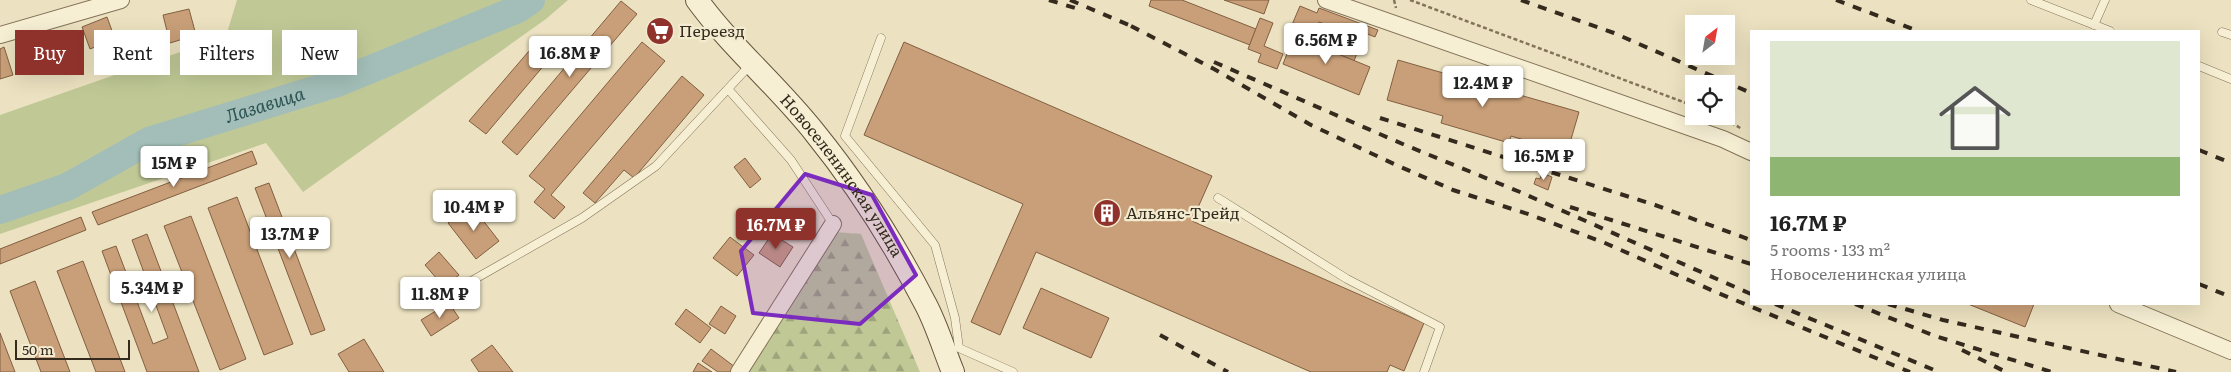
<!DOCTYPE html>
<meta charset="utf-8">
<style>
:root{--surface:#fff;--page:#f6f6f6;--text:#222;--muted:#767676;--line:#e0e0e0;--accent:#90322c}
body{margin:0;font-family:Literata,serif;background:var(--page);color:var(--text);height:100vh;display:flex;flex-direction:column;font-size:19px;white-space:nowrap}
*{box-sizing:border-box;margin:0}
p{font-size:16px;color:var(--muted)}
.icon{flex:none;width:28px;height:28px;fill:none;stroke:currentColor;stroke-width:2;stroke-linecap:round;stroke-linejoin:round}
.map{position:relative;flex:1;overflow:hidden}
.details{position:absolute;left:1750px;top:30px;width:450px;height:275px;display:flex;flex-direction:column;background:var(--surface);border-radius:0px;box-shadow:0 5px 20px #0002}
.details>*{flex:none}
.guide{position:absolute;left:15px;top:30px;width:475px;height:45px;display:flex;gap:10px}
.needle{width:32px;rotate:31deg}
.fabs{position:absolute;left:1685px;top:15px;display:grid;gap:10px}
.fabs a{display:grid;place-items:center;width:50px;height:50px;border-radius:0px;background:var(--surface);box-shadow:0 5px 20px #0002;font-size:25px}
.scale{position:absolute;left:15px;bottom:12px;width:115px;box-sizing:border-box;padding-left:5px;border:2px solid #342a1d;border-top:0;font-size:14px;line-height:18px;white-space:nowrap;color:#342a1d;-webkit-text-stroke:4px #f3ebd0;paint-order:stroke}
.price{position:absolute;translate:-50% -42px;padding:0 11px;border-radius:5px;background:#fff;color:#222;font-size:16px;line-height:32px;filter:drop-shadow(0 1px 2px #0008)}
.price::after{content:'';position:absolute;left:50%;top:30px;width:15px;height:11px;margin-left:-8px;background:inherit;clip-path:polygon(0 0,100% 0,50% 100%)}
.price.on{background:var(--accent);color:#fff}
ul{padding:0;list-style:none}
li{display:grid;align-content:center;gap:10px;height:265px;padding:0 20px}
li+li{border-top:1px solid var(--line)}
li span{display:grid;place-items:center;height:155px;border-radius:0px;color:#555}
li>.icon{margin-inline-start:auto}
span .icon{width:90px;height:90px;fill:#fffc;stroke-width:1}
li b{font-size:21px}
.tag{padding:0 18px;border-radius:0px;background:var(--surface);box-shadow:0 5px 20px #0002;font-size:18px;line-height:45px}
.tag.on{background:var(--accent);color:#fff}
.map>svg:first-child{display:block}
.grass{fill:#c0c996}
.forest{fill:url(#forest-firs)}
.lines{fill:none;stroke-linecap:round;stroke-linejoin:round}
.river{stroke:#a3beb8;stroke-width:28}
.building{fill:#c89f78;stroke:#825f40}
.service-casing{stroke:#847359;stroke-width:9}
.minor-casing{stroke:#847359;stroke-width:18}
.secondary-casing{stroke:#66543d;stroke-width:24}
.path{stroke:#847359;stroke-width:2.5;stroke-dasharray:4 2.5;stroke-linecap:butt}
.service{stroke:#f7efd4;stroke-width:8}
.minor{stroke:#f7efd4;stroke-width:16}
.secondary{stroke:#f7efd4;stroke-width:22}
.rail{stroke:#342a1d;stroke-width:4;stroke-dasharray:9 9;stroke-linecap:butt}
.marked{fill:#7b2cbf;fill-opacity:0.2;stroke:#7b2cbf;stroke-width:4;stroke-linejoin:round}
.labels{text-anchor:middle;stroke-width:4.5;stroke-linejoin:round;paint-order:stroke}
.poi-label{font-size:16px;fill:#342a1d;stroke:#f3ebd0;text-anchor:start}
.street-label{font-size:16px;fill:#342a1d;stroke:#f3ebd0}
.water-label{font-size:18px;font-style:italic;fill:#2d5454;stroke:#f3ebd0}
</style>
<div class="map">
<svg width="2231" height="372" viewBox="0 0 2231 372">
<defs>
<pattern id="forest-firs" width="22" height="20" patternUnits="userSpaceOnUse" patternTransform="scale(1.25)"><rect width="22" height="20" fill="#c0c996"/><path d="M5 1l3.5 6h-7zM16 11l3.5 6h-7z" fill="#9da37a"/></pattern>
</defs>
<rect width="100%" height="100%" fill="#ece2c1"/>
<polygon class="grass" points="237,0 568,0 546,19 303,192 266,143 0,234 0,115 226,36"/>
<polygon class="forest" points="835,232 861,234 920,372 745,372"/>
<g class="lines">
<path class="river" id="s1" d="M0,210L67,187L149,141L337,83L518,9L531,0"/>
</g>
<g class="building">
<polygon points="1151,0 1182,0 1256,29 1250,45 1149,6"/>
<polygon points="1224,0 1269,0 1264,14"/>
<polygon points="621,1 637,14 517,155 502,142"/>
<polygon points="1300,6 1317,13 1319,8 1378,30 1375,37 1365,33 1362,39 1319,22 1315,30 1359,48 1354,61 1288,34"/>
<polygon points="189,9 196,35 170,43 163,15"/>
<polygon points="107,17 115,39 90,49 82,27"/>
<polygon points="659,18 672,34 662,42 649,27"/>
<polygon points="1260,18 1273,23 1264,46 1283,54 1277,69 1258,62 1261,54 1248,49"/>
<polygon points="53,32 61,58 41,65 32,38"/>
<polygon points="1294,36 1370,67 1359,95 1283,64"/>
<polygon points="642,42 665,61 551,195 565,207 554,219 534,202 545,189 529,176"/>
<polygon points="904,42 1212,176 1192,221 1424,323 1404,371 1390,365 1387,372 1311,372 1036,252 1000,335 971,322 1023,204 864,135"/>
<polygon points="535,44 551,57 486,134 469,121"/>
<polygon points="4,47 13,75 0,79 0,49"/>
<polygon points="1398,60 1579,112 1567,153 1511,136 1509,143 1441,123 1443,116 1387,100"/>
<polygon points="682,76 704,95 634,178 624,170 595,203 583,193"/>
<polygon points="252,151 257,164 98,225 92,212"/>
<polygon points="745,158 761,179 750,188 734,167"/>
<polygon points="1542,173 1552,177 1548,190 1534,184 1536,178 1540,179"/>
<polygon points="269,183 325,330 311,335 255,188"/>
<polygon points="237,197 293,344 264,355 208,208"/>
<polygon points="471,205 499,241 476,259 448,223"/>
<polygon points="191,216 246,359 220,370 164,226"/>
<polygon points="81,217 86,230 0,264 0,249"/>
<polygon points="147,234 199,372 147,372 102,251 116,246 153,344 168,338 132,240"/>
<polygon points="772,234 793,247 780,267 759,253"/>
<polygon points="730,237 754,255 737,276 713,258"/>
<polygon points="439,252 459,275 444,287 425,265"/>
<polygon points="83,261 125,372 96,372 57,271"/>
<polygon points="35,281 70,372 41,372 10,291"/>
<polygon points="1041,288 1109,318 1091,358 1023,328"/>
<polygon points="449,303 459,318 431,336 421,320"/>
<polygon points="1968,304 2034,304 2025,327"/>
<polygon points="721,306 736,316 725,334 709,324"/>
<polygon points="686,309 711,328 700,343 675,324"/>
<polygon points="0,333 15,372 0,372"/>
<polygon points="364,339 384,372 349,372 338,354"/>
<polygon points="492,345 513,372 479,372 471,360"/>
<polygon points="711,349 739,370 737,372 718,372 702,361"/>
<polygon points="698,363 712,372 693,372"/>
</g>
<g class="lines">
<g class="service-casing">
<g id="service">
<polyline points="2031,0 2110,31"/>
<polyline points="2094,25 2105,0"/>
<polyline points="2222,32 2231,35"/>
<polyline points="881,38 845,136 935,245 955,318 959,348 1013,372"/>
<polyline points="2199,66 2231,79"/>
<polyline points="728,89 791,160 833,224"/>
<polyline points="1218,198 1347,279 1440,327 1424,372"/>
<polyline points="438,300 582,218 656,166 751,64"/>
</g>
</g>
<g class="minor-casing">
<g id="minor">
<polyline points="1326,0 1723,139 1751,152"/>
<polyline points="0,35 121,0"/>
<polyline points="2118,304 2231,351"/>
<polyline points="739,372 833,224"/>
</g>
</g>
<g class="secondary-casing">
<g id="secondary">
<path id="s2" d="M697,0C732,48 778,86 815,133C858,186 895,245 926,305C937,326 944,350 953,372"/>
</g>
</g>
<g class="path">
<polyline points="1394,0 1396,8"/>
<polyline points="1410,0 1694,106"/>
<polyline points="1720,116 1742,129"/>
</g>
<use href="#service" class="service"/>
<use href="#minor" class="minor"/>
<use href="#secondary" class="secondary"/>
<g class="rail">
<polyline points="1049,0 1075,8"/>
<polyline points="1070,0 1136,28"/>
<polyline points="1521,0 1614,33 1751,93"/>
<polyline points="1836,0 1918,31"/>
<polyline points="1131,26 1214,69 1311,125 1394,164 1453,190 1531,215 1605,243 1718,293 1910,372"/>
<polyline points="1214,62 1405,145 1520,192 1751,294"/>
<polyline points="1380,118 1655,205 1751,240"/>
<polyline points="2199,150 2231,163"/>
<polyline points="1570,207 1751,264"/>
<polyline points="2199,284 2231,297"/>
<polyline points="1775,304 1939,372"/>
<polyline points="1855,304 1935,336 2052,372"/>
<polyline points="1888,304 1943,320 2176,372"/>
<polyline points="1160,335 1228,372"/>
<polyline points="1962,350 2006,372"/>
</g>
</g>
<path class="marked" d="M805,174L872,195L916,275L860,324L753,313L741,251Z"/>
<defs>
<g id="supermarket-disc" transform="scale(1.4375)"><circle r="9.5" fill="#90322c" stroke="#f3ebd0"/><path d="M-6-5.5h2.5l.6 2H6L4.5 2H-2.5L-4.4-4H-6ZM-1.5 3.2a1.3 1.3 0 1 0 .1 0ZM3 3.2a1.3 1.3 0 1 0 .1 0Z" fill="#fff"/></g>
<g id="building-disc" transform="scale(1.4375)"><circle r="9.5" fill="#90322c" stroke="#f3ebd0"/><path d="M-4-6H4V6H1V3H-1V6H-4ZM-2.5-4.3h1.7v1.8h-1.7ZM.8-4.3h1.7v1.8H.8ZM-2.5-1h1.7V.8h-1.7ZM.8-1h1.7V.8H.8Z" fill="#fff"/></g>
</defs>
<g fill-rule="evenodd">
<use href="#supermarket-disc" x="660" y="31"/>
<use href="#building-disc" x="1107" y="213"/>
</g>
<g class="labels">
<g class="poi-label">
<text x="679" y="37">Переезд</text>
<text x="1126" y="219">Альянс-Трейд</text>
</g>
<g class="street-label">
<text dy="6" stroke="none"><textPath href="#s2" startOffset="228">Новоселенинская улица</textPath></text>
</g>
<g class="water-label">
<text dy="6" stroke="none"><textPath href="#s1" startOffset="286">Лазавица</textPath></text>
</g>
</g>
</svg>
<div class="fabs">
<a><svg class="needle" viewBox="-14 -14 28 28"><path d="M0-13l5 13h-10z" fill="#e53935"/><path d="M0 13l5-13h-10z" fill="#767676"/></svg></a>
<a><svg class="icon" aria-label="locate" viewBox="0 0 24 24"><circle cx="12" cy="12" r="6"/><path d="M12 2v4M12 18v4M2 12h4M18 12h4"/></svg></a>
</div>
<div class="scale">50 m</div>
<b class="price" style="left:1326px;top:65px">6.56M ₽</b>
<b class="price" style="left:570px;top:78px">16.8M ₽</b>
<b class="price" style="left:1483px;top:108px">12.4M ₽</b>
<b class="price" style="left:1544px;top:181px">16.5M ₽</b>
<b class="price" style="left:174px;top:188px">15M ₽</b>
<b class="price" style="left:474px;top:232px">10.4M ₽</b>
<b class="price on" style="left:776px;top:250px">16.7M ₽</b>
<b class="price" style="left:290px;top:259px">13.7M ₽</b>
<b class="price" style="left:152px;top:313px">5.34M ₽</b>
<b class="price" style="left:440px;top:319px">11.8M ₽</b>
<div class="guide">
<a class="tag on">Buy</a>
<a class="tag">Rent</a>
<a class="tag">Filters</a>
<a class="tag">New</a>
</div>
<section class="details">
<ul>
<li><span style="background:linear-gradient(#dfe7d0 75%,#8fb573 0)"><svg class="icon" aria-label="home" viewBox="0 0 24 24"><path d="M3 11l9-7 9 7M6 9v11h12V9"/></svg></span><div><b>16.7M ₽</b><p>5 rooms · 133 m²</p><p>Новоселенинская улица</p></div></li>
</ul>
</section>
</div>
